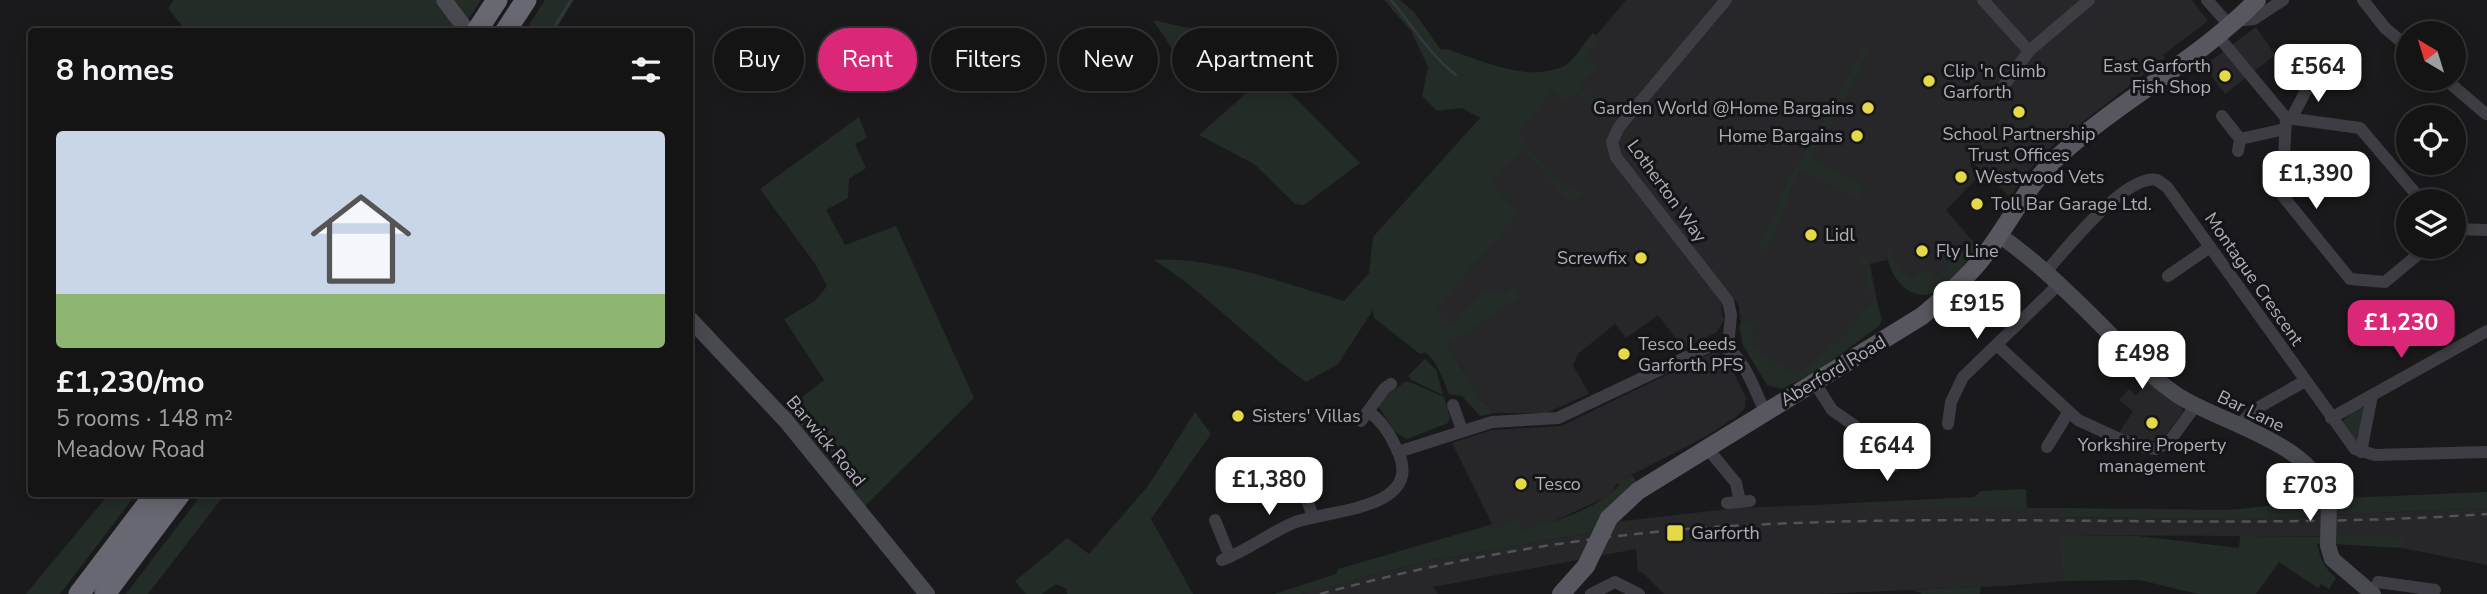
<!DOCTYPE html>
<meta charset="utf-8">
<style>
:root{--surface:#141415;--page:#212122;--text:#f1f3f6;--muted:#9d9ea0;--line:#333334;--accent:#db2777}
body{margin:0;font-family:"Nunito Sans",sans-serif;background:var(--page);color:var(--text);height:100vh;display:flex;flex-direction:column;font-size:26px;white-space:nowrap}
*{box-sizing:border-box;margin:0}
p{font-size:23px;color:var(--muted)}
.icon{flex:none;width:38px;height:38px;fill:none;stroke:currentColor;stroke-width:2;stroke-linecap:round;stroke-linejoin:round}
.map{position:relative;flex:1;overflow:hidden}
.sheet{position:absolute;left:28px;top:28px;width:665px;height:469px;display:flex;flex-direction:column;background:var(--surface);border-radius:7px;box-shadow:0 4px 18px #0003,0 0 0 2px var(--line)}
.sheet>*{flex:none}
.hud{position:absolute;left:714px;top:28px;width:665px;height:63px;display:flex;gap:14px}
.needle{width:46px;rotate:322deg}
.buttons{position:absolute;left:2396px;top:21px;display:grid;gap:14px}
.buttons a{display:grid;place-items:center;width:70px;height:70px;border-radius:50%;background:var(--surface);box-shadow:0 4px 18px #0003,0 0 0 2px var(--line);font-size:35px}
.price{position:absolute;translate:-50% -60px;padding:0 16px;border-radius:14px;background:#fff;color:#222;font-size:23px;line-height:46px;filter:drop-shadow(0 2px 4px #0008)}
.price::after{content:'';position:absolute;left:50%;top:42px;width:21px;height:16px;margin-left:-10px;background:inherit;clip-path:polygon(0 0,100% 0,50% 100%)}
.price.on{background:var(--accent);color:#fff}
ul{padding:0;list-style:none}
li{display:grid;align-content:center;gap:14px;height:371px;padding:0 28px}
li span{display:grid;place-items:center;height:217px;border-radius:7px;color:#555}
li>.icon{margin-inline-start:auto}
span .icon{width:126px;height:126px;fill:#fffc;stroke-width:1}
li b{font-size:30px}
h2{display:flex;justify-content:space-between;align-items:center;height:84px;padding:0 28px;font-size:30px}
.chip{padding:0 24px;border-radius:32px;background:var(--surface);box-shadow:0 4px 18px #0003,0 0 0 2px var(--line);font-size:24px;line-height:63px}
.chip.on{background:var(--accent);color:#fff}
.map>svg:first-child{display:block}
.built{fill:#272629}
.green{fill:#242c27}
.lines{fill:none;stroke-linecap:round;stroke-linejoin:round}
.stream{stroke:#323741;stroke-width:2.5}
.street{stroke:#3e3d43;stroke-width:12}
.secondary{stroke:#494950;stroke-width:16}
.primary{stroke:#58575f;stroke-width:18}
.highway{stroke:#676871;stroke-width:21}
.rail{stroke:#525259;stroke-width:2.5;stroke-dasharray:9 7;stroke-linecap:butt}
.secondary-bridge{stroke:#494950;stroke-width:16}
.primary-bridge{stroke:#58575f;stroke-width:18}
.poi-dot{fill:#e6d948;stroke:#151517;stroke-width:2.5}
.labels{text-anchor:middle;stroke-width:6;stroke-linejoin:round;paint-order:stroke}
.poi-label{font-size:18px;fill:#adaeba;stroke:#151517;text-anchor:start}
.street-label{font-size:18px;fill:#adaeba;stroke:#151517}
</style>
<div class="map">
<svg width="2487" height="594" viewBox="0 0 2487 594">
<rect width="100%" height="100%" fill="#1a1a1c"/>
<g class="built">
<polygon points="1626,0 2192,0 2208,21 2163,55 2165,58 2052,146 2028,171 2010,197 1972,162 1970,165 1978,177 1946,210 1978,247 1957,273 1937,291 1927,295 1917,293 1899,282 1887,260 1870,264 1881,322 1823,367 1782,389 1767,385 1743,345 1739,306 1729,292 1721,307 1724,320 1717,332 1684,349 1658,315 1626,338 1615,324 1578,354 1573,365 1589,394 1546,413 1495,413 1478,397 1448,345 1430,356 1369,305"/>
<polygon points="2256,27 2275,55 2225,94 2204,66"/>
<polygon points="1712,353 1718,353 1728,361 1746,398 1745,408 1736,417 1705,437 1618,482 1610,495 1544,526 1523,530 1495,530 1452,443 1492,430 1561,426"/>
<polygon points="2149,381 2181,406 2183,411 2164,438 2146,443 2119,433 2133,411 2119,400 2129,389 2136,395"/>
<polygon points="1815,505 2058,508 2059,517 2244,519 2487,508 2487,565 2402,548 2402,537 2061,535 2063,581 2002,586 1819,594 1664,594 1642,572 1638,572 1636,549 1433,587 1438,594 1301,594 1427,561 1594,532 1614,522 1737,508"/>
</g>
<g class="green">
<polygon points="174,0 435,0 459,31 186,31 168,8"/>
<polygon points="453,0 481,0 468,20"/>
<polygon points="545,0 574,0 555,31 525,31"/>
<path d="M1384,0H1400L1414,12L1441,50L1447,49C1483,61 1527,83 1564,66C1574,61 1585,41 1593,33L1599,38L1586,55L1598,65L1579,87L1606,110L1602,115L1576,92L1566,103L1552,91L1519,132C1526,150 1563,194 1584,192L1571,203L1523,150L1489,180L1518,214L1435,310L1452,326L1483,292L1503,294L1513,287L1519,297L1448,345L1478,397L1495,413L1480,416L1462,396L1449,394C1443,379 1438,364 1426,352L1420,354L1374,318L1373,310L1338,364L1306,382C1253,344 1209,295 1154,260C1210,255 1290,285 1344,301L1369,273L1373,237L1480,118L1462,108L1437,111L1422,96L1428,67L1411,31Z"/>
<polygon points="1153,20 1237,39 1360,163 1304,205 1295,204 1254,164 1199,135 1262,79 1235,51 1219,65 1194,39 1176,55"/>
<polygon points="1864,48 1869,52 1813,159 1864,186 1858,197 1850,195 1801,170 1789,192 1792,194 1781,215 1783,217 1764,252 1757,248 1779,205 1774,207"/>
<polygon points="859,117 867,138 855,144 866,168 849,179 848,198 826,210 845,245 896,226 974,398 865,506 786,410 824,380 784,319 815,301 827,286 816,265 760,189"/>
<path d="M1971,239L1978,247C1966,262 1950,289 1930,294C1904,301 1880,264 1889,242C1892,262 1896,269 1913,280L1923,269L1935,279Z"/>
<path d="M1856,257H1865C1873,267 1874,288 1868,298L1861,295L1868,294L1867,266H1860L1862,260Z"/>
<polygon points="1875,295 1882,319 1879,326 1823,367 1782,389 1767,385 1743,345 1739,325 1757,319 1758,323 1751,324 1755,348 1762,347 1759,354 1793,372 1797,366 1802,371 1848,333 1844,327 1851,330 1863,307 1867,310"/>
<polygon points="1425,359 1436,370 1443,395 1411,380 1408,376"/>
<path d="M1407,381L1444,397L1450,418L1448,423L1407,439L1395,432L1377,404C1386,394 1396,388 1407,381Z"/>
<polygon points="2361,406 2363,409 2358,442 2343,426 2344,419"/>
<polygon points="1195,412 1211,434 1151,519 1193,594 1067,594 1067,589 1056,584 1042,594 1026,594 1015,581 1067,538 1089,554 1148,486"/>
<path d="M1632,475L1638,483L1594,532L1427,561L1301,594H1274L1336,574L1338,569L1493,524L1496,530L1518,519L1523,530C1551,524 1601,507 1619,485L1618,482Z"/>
<polygon points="2327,475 2345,498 2487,492 2487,508 2244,519 2059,517 2058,508 2230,510 2277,505 2302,493 2331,488"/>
<polygon points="2026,489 2027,509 1815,505 1974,497 1981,491"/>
<polygon points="109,494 136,494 60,594 26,594"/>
<polygon points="202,494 225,494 148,594 126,594"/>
<polygon points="2333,534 2402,537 2402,548 2334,544"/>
<path d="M2060,535L2138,536L2239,548L2240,536L2324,537L2323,543L2317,544C2320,558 2325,569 2336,578L2329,589L2321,584L2318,588L2279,562L2256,594H2198L2139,580L2063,581Z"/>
<polygon points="1981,587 1980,594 1923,594 1912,590"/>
</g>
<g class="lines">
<g class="stream">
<path d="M1391,0C1413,26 1429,54 1456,75"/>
<polyline points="552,31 571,0"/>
</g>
<g class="street">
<polyline points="1726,0 1619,127 1612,142 1616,157 1728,301 1731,315 1728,347"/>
<polyline points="1983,0 2029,51"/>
<polyline points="2207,0 2230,26"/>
<polyline points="2363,0 2385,28 2408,47"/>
<polyline points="2235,21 2254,19 2283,0"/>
<polyline points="2218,36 2286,118"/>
<polyline points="2445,79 2486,114"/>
<polyline points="2000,91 2029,51 2089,0"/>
<polyline points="2222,116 2240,139 2238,151"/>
<polyline points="2291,119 2315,74"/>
<polyline points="2240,139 2285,129"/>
<polyline points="2422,201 2360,128 2286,118 2282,195 2350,279 2385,282 2427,247"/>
<polyline points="2454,229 2487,230"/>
<path d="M2045,273C2065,250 2126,173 2157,180L2167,187L2355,449L2375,455L2487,452"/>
<polyline points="2168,276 2210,247"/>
<polyline points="1997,345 2078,420 2135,446 2156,449 2169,442 2196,405"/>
<polyline points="1815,383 1832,410 1855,426 1880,451 1887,465 1894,466 1903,459"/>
<polyline points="1453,405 1462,430"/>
<polyline points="2331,418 2487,331"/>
<polyline points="1361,421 1384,389 1391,384"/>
<polyline points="1948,424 1951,402 1963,377 2058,285"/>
<polyline points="2239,426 2252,411 2305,381"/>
<polyline points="2047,447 2068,413"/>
<polyline points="1707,448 1736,483 1740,502"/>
<path d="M1398,452L1492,422L1558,418L1712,345C1742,344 1753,389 1765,411"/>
<polyline points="2361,452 2372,395"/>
<polyline points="1303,488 1313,517"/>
<polyline points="1727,503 1750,501"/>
<polyline points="1215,520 1230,557"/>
<path d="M1222,560C1248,550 1268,534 1293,523C1324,510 1422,511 1399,454C1391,436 1384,423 1368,411"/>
<polyline points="2378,582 2435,590"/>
<polyline points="1591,594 1615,582 1639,594"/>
</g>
<g class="secondary">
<polyline points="444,0 468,32"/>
<path d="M1999,235C2035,260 2068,292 2099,323C2124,348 2148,375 2177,395C2224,425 2314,442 2329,502"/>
<polyline points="690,319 786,421 927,594"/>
<polyline points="2328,545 2332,559 2373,594"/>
</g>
<g class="primary">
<path d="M1609,518L1638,491L1922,316C1945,296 1969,277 1987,252C2012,219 2028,183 2060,155C2122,99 2198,60 2257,0"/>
<polyline points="1561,594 1586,566"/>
</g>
<g class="highway">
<polyline points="476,32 497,0"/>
<polyline points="505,32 526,0"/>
<polyline points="79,594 155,494"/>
<polyline points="105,594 180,494"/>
</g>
<path class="rail" d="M1320,594C1460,556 1605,532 1750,525C1995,512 2242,531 2487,514"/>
<polyline class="secondary-bridge" points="2328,545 2329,502"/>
<polyline class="primary-bridge" points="1586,566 1609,518"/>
</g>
<g class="poi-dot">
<circle cx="2225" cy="76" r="7"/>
<circle cx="1929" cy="81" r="7"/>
<circle cx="1868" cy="108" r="7"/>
<circle cx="2019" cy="112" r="7"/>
<circle cx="1857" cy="136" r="7"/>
<circle cx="1961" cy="177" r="7"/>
<circle cx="1977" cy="204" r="7"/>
<circle cx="1811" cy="235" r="7"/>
<circle cx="1922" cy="251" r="7"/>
<circle cx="1641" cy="258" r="7"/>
<circle cx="1624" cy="354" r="7"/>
<circle cx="1238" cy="416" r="7"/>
<circle cx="2152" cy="423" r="7"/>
<circle cx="1521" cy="484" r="7"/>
<rect x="1666" y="524" width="18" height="18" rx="3.5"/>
</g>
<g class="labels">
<g class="poi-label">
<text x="2211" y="72" text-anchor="end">East Garforth<tspan x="2211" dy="21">Fish Shop</tspan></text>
<text x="1943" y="77">Clip 'n Climb<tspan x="1943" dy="21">Garforth</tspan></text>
<text x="1854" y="114" text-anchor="end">Garden World @Home Bargains</text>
<text x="2019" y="140" text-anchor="middle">School Partnership<tspan x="2019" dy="21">Trust Offices</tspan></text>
<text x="1843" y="142" text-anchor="end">Home Bargains</text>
<text x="1975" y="183">Westwood Vets</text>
<text x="1991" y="210">Toll Bar Garage Ltd.</text>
<text x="1825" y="241">Lidl</text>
<text x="1936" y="257">Fly Line</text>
<text x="1627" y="264" text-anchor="end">Screwfix</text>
<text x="1638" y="350">Tesco Leeds<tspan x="1638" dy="21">Garforth PFS</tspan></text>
<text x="1252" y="422">Sisters' Villas</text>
<text x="2152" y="451" text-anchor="middle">Yorkshire Property<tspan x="2152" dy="21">management</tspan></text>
<text x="1535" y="490">Tesco</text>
<text x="1691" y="539">Garforth</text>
</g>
<g class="street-label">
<text transform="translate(1667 191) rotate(54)" y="6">Lotherton Way</text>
<text transform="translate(2254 279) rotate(55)" y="6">Montague Crescent</text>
<text transform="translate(1833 371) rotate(-31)" y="6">Aberford Road</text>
<text transform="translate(2251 411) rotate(26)" y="6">Bar Lane</text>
<text transform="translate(826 441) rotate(50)" y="6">Barwick Road</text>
</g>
</g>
</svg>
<div class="buttons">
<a><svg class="needle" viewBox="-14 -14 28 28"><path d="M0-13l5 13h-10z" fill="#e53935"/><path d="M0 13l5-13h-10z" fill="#9d9ea0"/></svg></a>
<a><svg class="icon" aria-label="locate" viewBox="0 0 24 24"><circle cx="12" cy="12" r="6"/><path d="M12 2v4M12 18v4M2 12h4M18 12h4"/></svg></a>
<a><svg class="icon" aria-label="layers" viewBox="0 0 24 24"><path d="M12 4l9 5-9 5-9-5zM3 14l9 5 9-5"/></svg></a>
</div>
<b class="price" style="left:2318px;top:104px">£564</b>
<b class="price" style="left:2316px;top:211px">£1,390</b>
<b class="price" style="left:1977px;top:341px">£915</b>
<b class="price on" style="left:2401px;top:360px">£1,230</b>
<b class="price" style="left:2142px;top:391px">£498</b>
<b class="price" style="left:1887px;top:483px">£644</b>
<b class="price" style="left:1269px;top:517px">£1,380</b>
<b class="price" style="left:2310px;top:523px">£703</b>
<div class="hud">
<a class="chip">Buy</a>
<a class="chip on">Rent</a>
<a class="chip">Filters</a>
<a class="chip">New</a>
<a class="chip">Apartment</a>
</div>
<section class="sheet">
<h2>8 homes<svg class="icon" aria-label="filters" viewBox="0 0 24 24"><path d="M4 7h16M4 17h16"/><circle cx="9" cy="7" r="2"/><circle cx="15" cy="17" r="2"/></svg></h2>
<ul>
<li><span style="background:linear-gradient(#c9d6e8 75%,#8fb573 0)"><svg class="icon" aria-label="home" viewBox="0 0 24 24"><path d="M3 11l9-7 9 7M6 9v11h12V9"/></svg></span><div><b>£1,230/mo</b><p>5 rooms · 148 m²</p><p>Meadow Road</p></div></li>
</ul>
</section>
</div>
